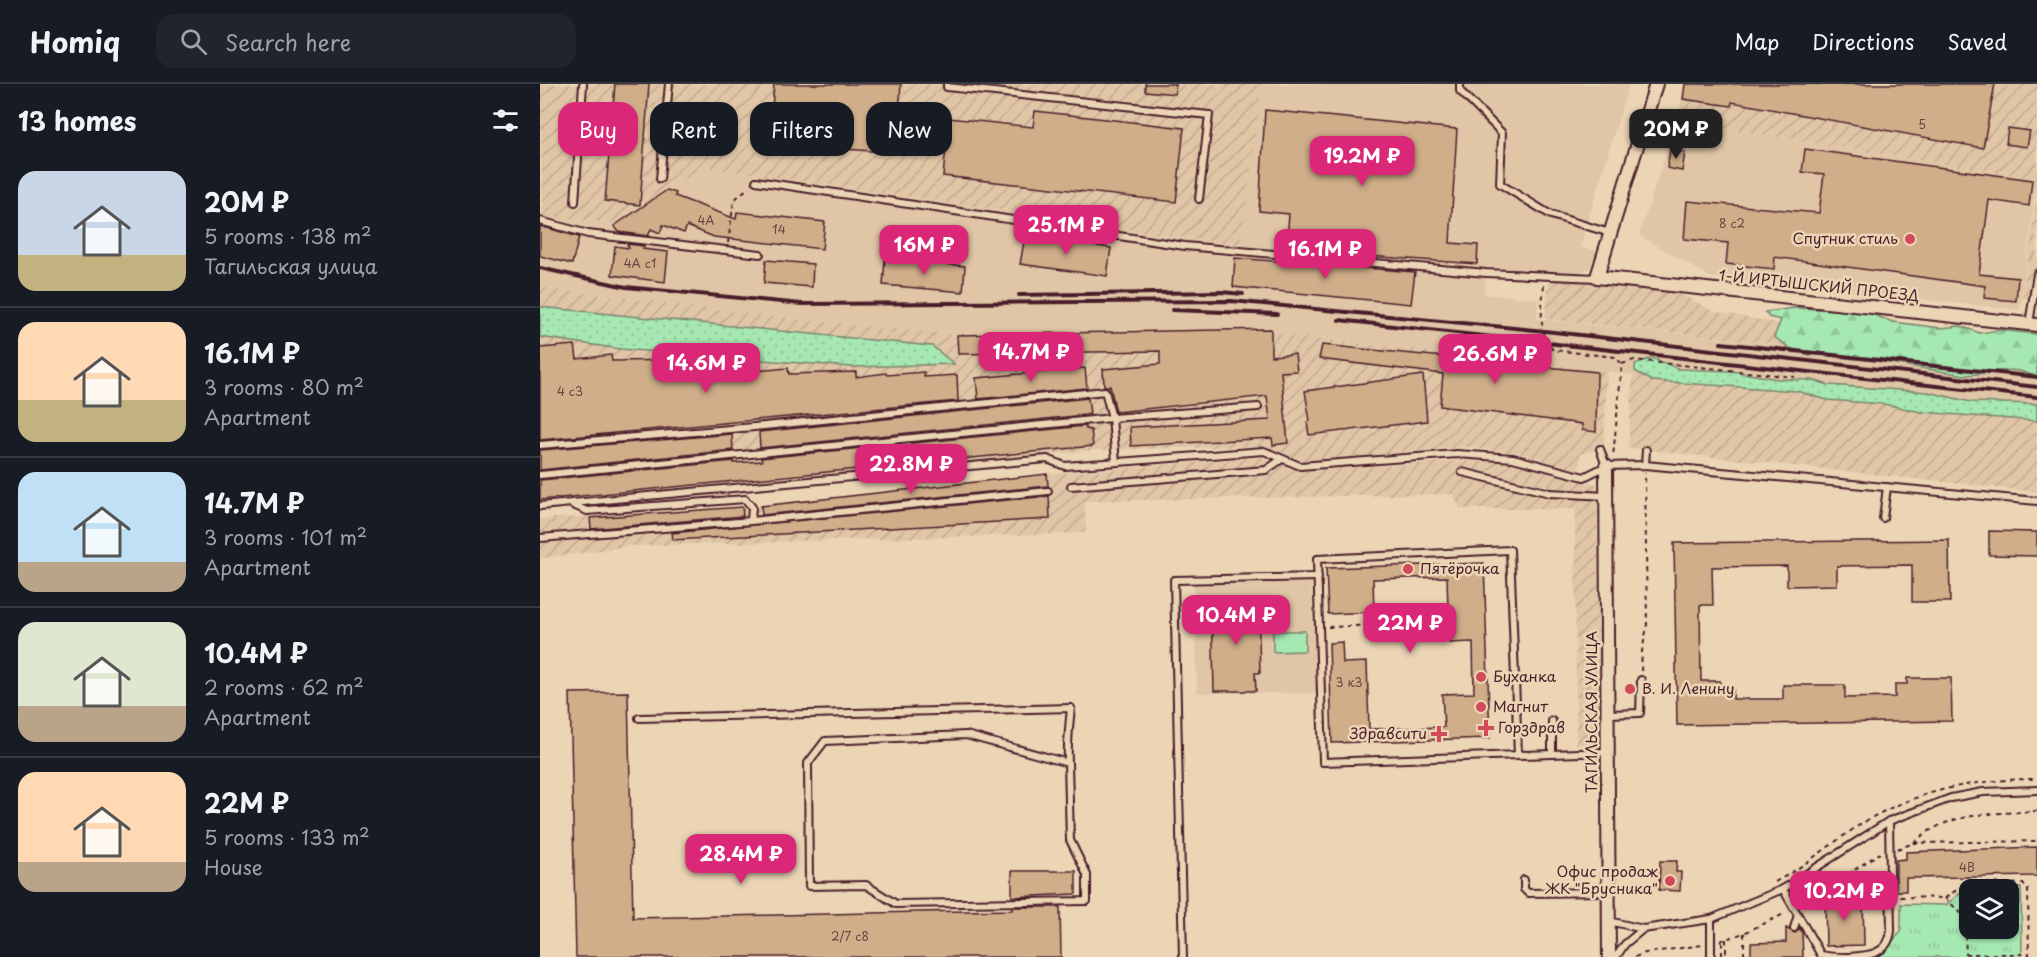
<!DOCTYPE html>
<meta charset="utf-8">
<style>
:root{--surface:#171b24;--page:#20242c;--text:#f1f3f6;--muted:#9ea1a6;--line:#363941;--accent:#db2777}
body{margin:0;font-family:"Playpen Sans",sans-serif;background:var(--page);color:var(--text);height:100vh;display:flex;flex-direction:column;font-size:22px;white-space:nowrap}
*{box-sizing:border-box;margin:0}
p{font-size:20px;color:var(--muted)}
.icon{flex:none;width:33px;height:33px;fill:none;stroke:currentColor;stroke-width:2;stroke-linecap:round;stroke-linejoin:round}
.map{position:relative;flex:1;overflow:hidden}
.side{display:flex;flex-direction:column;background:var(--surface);width:540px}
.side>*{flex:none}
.top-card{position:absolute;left:18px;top:18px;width:570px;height:54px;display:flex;gap:12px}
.controls{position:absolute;left:1419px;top:795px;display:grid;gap:12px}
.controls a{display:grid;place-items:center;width:60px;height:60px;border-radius:12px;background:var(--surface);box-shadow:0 2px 4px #0004;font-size:30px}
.price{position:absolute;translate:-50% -51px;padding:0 14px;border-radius:12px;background:var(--accent);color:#fff;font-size:20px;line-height:39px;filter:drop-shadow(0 2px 3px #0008)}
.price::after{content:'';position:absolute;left:50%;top:36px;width:18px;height:14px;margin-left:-9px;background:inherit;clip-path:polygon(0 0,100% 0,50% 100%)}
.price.current{background:#222;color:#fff}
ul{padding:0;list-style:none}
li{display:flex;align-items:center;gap:18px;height:150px;padding:0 18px}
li+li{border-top:2px solid var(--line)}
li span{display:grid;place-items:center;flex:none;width:168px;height:120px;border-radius:18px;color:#555}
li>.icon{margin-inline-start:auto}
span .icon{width:72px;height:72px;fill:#fffc;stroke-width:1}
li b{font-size:26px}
h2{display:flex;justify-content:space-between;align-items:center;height:72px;padding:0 18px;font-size:26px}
.chip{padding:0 21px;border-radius:18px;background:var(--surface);box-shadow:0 2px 4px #0004;font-size:21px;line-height:54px}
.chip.current{background:var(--accent);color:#fff}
header{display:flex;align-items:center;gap:36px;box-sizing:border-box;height:84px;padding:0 30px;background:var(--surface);border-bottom:2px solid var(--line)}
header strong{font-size:28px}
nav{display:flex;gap:33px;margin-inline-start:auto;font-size:21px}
.search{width:420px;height:54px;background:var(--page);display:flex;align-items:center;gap:15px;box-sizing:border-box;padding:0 21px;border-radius:18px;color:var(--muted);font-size:22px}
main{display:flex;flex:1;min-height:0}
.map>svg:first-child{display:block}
.built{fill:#e0c6a6}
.industrial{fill:url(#industrial-furrows)}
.grass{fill:url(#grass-dots);stroke:#78846e;stroke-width:1.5}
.forest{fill:url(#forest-firs);stroke:#78846e;stroke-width:1.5}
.park{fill:url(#park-tufts);stroke:#78846e;stroke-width:1.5;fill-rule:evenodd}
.pitch{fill:#a6e8b2;stroke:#78846e;stroke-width:1.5}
.building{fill:#cfae89;stroke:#4a1f2b;stroke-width:1.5}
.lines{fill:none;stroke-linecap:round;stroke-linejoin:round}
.lane-casing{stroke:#4a1f2b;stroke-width:10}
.street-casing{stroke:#4a1f2b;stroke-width:16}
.path{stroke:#4a1f2b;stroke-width:2;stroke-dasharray:4.5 4.5;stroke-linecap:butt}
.lane{stroke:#ecd5b5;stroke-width:6}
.street{stroke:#ecd5b5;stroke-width:12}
.rail{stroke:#4a1f2b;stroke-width:4}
.poi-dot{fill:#d1495b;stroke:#ecd5b5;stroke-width:2}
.labels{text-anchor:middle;stroke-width:5;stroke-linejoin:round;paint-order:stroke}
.number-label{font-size:12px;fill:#6b4342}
.poi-label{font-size:15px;fill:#4a1f2b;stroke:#ecd5b5;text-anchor:start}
.street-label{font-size:15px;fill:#4a1f2b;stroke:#ecd5b5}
</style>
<header>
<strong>Homiq</strong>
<div class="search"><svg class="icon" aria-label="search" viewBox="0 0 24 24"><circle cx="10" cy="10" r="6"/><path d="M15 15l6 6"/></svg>Search here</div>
<nav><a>Map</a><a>Directions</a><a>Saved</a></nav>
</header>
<main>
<section class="side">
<h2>13 homes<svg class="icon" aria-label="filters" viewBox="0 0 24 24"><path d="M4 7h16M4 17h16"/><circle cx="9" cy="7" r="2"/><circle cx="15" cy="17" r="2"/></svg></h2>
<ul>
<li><span style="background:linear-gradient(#c9d6e8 70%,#c2b280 0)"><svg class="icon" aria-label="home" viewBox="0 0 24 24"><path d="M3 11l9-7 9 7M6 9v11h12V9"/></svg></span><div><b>20M ₽</b><p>5 rooms · 138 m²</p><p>Тагильская улица</p></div></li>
<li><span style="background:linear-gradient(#ffd9b3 65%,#c2b280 0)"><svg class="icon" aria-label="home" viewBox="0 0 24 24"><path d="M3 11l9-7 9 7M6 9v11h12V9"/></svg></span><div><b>16.1M ₽</b><p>3 rooms · 80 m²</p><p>Apartment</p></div></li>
<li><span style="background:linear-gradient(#bfe0f5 75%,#b9a48a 0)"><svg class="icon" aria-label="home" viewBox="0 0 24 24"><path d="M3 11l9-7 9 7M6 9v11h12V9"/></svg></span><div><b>14.7M ₽</b><p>3 rooms · 101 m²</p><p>Apartment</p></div></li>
<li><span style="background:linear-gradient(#dfe7d0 70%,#b9a48a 0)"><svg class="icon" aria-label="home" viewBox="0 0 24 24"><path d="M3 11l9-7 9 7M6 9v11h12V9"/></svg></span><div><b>10.4M ₽</b><p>2 rooms · 62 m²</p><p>Apartment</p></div></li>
<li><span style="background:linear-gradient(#ffd9b3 75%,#b9a48a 0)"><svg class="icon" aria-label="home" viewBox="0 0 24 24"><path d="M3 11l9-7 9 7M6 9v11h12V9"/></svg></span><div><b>22M ₽</b><p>5 rooms · 133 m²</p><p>House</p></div></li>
</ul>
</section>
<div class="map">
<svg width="1497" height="873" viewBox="0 0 1497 873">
<defs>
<pattern id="industrial-furrows" width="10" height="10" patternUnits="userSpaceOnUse" patternTransform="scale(1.5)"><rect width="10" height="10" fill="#e0c6a6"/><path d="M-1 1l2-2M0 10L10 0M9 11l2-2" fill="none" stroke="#c2aa8f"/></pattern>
<pattern id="grass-dots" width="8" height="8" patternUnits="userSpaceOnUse" patternTransform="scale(1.5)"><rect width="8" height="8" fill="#a6e8b2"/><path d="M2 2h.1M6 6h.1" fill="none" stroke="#90c799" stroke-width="1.8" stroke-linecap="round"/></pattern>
<pattern id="forest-firs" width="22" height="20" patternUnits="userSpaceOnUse" patternTransform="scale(1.5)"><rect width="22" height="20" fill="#a6e8b2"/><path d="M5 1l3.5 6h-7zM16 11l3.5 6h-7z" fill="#90c799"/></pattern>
<pattern id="park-tufts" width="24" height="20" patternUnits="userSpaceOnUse" patternTransform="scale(1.5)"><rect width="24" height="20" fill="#a6e8b2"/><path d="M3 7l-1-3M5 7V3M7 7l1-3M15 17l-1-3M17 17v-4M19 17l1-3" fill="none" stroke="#90c799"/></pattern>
</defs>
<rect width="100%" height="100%" fill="#ecd5b5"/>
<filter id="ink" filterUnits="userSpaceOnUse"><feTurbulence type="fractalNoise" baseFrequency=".0167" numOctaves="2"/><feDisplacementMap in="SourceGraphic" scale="12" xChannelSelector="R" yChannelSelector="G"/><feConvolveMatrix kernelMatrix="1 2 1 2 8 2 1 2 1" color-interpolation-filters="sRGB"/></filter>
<g filter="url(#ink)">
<g class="built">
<polygon points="722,0 1089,0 1040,163 1058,167 1050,184 1036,189 947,183 944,210 998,215 997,235 1252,262 1497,257 1497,332 1370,322 758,253 731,245 417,251 235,233 0,203 0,130 70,139 165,83 700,162"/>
<polygon points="1137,37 1497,95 1480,226 1170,193 1099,151"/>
<polygon points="771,497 777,609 657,609 654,500"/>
</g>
<g class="industrial">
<polygon points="0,0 722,0 701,162 166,83 70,139 2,131"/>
<polygon points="1145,0 1497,0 1497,95 1137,37"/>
<polygon points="1497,109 1497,217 1482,215"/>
<polygon points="1009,195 1135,207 1173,227 1257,243 1253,262 1005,235"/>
<polygon points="0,203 235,233 417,251 731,245 758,253 1067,287 1064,364 1041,370 1039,387 979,369 923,363 763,377 724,362 558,366 0,416"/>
<polygon points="1093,290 1370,322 1497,332 1497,408 1088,364"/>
<polygon points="722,373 759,387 920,377 976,379 1035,396 1057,400 1060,661 1036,661 1035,425 920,425 913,410 545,417 546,449 89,462 0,475 0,435 221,422 507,390"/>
</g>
<g class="grass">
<polygon points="0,223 392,262 414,280 312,283 80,265 0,253"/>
<polygon points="1112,274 1139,285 1191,287 1238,295 1272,296 1289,301 1388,308 1431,318 1497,320 1497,337 1381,328 1344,320 1287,316 1257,307 1112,297 1095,287 1095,280"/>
</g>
<path class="forest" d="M1254,224L1323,227L1353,238L1401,244L1420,242L1440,249L1459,246L1497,250V295C1473,278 1451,291 1425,291L1306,272L1268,271L1250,264L1234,253L1241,236L1229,233L1225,228Z"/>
<path class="park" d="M1481,804L1482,873H1338L1361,848V820L1406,821L1425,805ZM1430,806H1468V844H1430Z"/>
<polygon class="pitch" points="733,547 765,547 765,567 733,568"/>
<g class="building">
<polygon points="75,0 109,0 100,121 65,117"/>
<polygon points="234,0 361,0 356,69 229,59"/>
<polygon points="605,0 636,0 635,10 605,7"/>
<polygon points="1145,0 1455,0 1443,64 1192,18 1191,22 1143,15"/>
<polygon points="170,26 196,43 183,61 158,44"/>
<polygon points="725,26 917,45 910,159 938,161 937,180 746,166 749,130 719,127"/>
<polygon points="495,27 644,44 636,118 403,92 409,34 493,43"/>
<polygon points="1468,44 1490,47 1487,63 1466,60"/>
<polygon points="1265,65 1492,96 1489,122 1449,116 1439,190 1478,194 1476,217 1444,214 1445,202 1235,173 1234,185 1186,180 1188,159 1144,155 1147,117 1279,129 1284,90 1262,88"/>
<polygon points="1130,66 1145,69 1142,87 1127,84"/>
<polygon points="127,106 136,109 135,112 196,135 197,128 285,138 282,165 174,153 147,142 144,149 123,141 120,149 111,145 108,152 79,148 74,142"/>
<polygon points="0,142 39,153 32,180 0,172"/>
<polygon points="485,152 571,164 567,192 480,180"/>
<polygon points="87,160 104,162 103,165 128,168 125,198 72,191 75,162 89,164"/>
<polygon points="695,174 875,188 871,220 693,203"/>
<polygon points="345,175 425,182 423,208 343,201"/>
<polygon points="226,176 273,180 272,203 224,199"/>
<polygon points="731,245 731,272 755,270 757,287 741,288 748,359 733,361 732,354 591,362 590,343 730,336 727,312 576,328 570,302 564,302 563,285 620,280 620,267 418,270 417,251"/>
<polygon points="35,261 37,275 71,271 72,277 144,276 144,281 178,278 178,283 214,281 214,287 248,284 249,290 316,288 316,293 346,289 347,291 384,288 384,293 417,291 418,317 0,356 0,264"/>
<polygon points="782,261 1057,288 1056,348 1042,346 1042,340 900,322 903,290 779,275"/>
<polygon points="545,284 547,304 438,315 436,294"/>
<polygon points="883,291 887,337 769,351 767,338 770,337 765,307"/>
<polygon points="548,314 550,330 545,331 220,364 219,348"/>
<polygon points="545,342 546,345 551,346 553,362 0,416 0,396 194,377 194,379 222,377 221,374"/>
<polygon points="192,350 193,366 0,386 0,366"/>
<polygon points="507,390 508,402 222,431 221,422"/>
<polygon points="509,412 510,435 133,456 132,449"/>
<polygon points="202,423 203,432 51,445 50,434"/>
<polygon points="1449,447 1497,448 1497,472 1449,471"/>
<polygon points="1409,456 1410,518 1372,518 1372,481 1297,482 1297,501 1247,502 1247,482 1172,483 1173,521 1160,521 1161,597 1180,597 1180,602 1193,602 1193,615 1243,615 1243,601 1305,601 1305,614 1355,613 1355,600 1367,600 1367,594 1411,594 1412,637 1137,641 1134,459"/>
<polygon points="944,479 950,654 792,659 789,559 802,558 803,579 827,578 829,645 904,643 902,610 934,609 933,558 909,559 907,493 833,495 834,528 788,530 786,484"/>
<polygon points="672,519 718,519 720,589 715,589 716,607 674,607"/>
<polygon points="88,608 93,834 472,826 472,823 520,823 521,873 36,873 30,609"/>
<polygon points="1497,763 1497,792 1366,794 1366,807 1356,807 1356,776 1366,775 1366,768"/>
<polygon points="1120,777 1137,777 1136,788 1141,788 1140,807 1119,806"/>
<polygon points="472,787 536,787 536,810 472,813"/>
<polygon points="1323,813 1324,861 1286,862 1285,814"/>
<polygon points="1246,844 1255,849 1260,844 1262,849 1263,873 1211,873 1211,859 1246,858"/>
</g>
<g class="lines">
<g class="lane-casing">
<g id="lane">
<polyline points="407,0 407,3 669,31 659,115"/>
<polyline points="920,0 920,7 962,49 960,100 1011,131 1070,149"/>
<polyline points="120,95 129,0"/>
<polyline points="216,97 645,162 946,189 1057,194"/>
<polyline points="35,118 43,0"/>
<polyline points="0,137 48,150 220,170"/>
<polyline points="1489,240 1497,190"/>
<polyline points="0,361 214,343 565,307 572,334 576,378"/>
<polyline points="1060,365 1066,382"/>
<polyline points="1105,381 1106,366"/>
<polyline points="922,388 1010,409 1066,412"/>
<polyline points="0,391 572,334 718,323"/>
<polyline points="531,402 726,386 742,375"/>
<polyline points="33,421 47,427 205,415 212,423 211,437 508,407"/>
<polyline points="0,422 507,375 525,382 724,367 760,382 917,370 973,374 1044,393 1066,382 1105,381 1497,417"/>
<polyline points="1343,434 1347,403"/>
<polyline points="0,454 211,437"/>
<polyline points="1068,630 1100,629 1101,596"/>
<path d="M99,634L531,624C529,642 527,661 528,679L530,756L547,791V817L356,820L326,801L269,802L268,679L285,657L426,651L528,679"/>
<polyline points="1012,670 1012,637"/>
<polyline points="978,671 970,466 777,475 783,678 1067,668"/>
<polyline points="984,796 984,805 988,809 1068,808"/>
<path d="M1243,805L1281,871C1289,873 1297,873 1306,873C1326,872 1348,872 1351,847L1349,737"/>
<polyline points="1069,837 1103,845 1171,835 1243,805 1349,737 1411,714 1443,708 1497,706"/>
<polyline points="1254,844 1258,831"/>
<polyline points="643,873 634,496 778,493"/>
<polyline points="1076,873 1085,860 1103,845"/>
<polyline points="1171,873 1171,835"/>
</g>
</g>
<g class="street-casing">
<g id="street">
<polyline points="1116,0 1057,193 1497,241"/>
<polyline points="1066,382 1069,873"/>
</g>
</g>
<g class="path">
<polyline points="188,159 194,116 209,103"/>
<path d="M1004,201C1002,222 997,250 1013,266L1075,273L1082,280L1073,373"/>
<polyline points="1082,280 1094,276 1255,293"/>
<polyline points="788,543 870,540 871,565"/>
<polyline points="1101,587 1102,567 1107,543 1105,389"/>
<path d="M1374,759C1406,727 1456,730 1497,727"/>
<polyline points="1357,765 1374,759 1497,757"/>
<polyline points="1311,788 1341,788"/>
<path d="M1235,798C1267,781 1295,756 1326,737C1378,706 1437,695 1497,695"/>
<polyline points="1360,813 1405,814 1427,799 1484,800 1488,806 1489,873"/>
<polyline points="1405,814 1424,832 1426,870 1489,870"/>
<polyline points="1262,820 1340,769"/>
<polyline points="1204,849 1204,873"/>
<polyline points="1186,855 1186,873"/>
<polyline points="1180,857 1204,849 1246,829"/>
<polyline points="1182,858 1182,873"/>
<polyline points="1095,873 1105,869 1163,861"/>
</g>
<use href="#lane" class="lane"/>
<use href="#street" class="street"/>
<g class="rail">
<polyline points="0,184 86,203 262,220 692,217 1005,247 1497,303"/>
<polyline points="479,211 681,208 703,210"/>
<polyline points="632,226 737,230"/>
<polyline points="799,236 1497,313"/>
<polyline points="1181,259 1497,293"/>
</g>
</g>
</g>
<g class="poi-dot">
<circle cx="1370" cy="155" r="6"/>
<circle cx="868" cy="485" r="6"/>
<circle cx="941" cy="593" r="6"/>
<circle cx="1090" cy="605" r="6"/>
<circle cx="941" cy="623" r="6"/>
<path d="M943 635h6v6h6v6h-6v6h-6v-6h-6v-6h6z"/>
<path d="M896 641h6v6h6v6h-6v6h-6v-6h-6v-6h6z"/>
<circle cx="1130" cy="797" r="6"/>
</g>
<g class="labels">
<g class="number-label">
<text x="1382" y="45">5</text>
<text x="166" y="141">4А</text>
<text x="1192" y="144">8 с2</text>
<text x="239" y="150">14</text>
<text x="100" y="184">4А с1</text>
<text x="30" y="312">4 с3</text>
<text x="809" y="603">3 к3</text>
<text x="1427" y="788">4В</text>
<text x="310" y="857">2/7 с8</text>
</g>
<g class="poi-label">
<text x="1358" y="160" text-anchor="end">Спутник стиль</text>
<text x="880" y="490">Пятёрочка</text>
<text x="953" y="598">Буханка</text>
<text x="1102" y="610">В. И. Ленину</text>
<text x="953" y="628">Магнит</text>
<text x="958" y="649">Горздрав</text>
<text x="887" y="655" text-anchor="end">Здравсити</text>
<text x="1118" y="793" text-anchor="end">Офис продаж<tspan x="1118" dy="17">ЖК "Брусника"</tspan></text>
</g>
<g class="street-label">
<text transform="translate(1279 202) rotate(6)" y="5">1-Й ИРТЫШСКИЙ ПРОЕЗД</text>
<text transform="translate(1052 628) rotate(-90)" y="5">ТАГИЛЬСКАЯ УЛИЦА</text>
</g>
</g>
</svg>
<div class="controls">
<a><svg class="icon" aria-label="layers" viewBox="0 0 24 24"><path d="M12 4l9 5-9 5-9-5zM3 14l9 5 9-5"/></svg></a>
</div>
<b class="price current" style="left:1136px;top:76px">20M ₽</b>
<b class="price" style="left:822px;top:103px">19.2M ₽</b>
<b class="price" style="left:526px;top:172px">25.1M ₽</b>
<b class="price" style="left:384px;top:192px">16M ₽</b>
<b class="price" style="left:785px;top:196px">16.1M ₽</b>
<b class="price" style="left:491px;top:299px">14.7M ₽</b>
<b class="price" style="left:955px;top:301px">26.6M ₽</b>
<b class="price" style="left:166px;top:310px">14.6M ₽</b>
<b class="price" style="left:371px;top:411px">22.8M ₽</b>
<b class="price" style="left:696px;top:562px">10.4M ₽</b>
<b class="price" style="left:870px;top:570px">22M ₽</b>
<b class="price" style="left:201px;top:801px">28.4M ₽</b>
<b class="price" style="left:1304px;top:838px">10.2M ₽</b>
<div class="top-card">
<a class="chip current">Buy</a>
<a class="chip">Rent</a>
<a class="chip">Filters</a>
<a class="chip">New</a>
</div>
</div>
</main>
